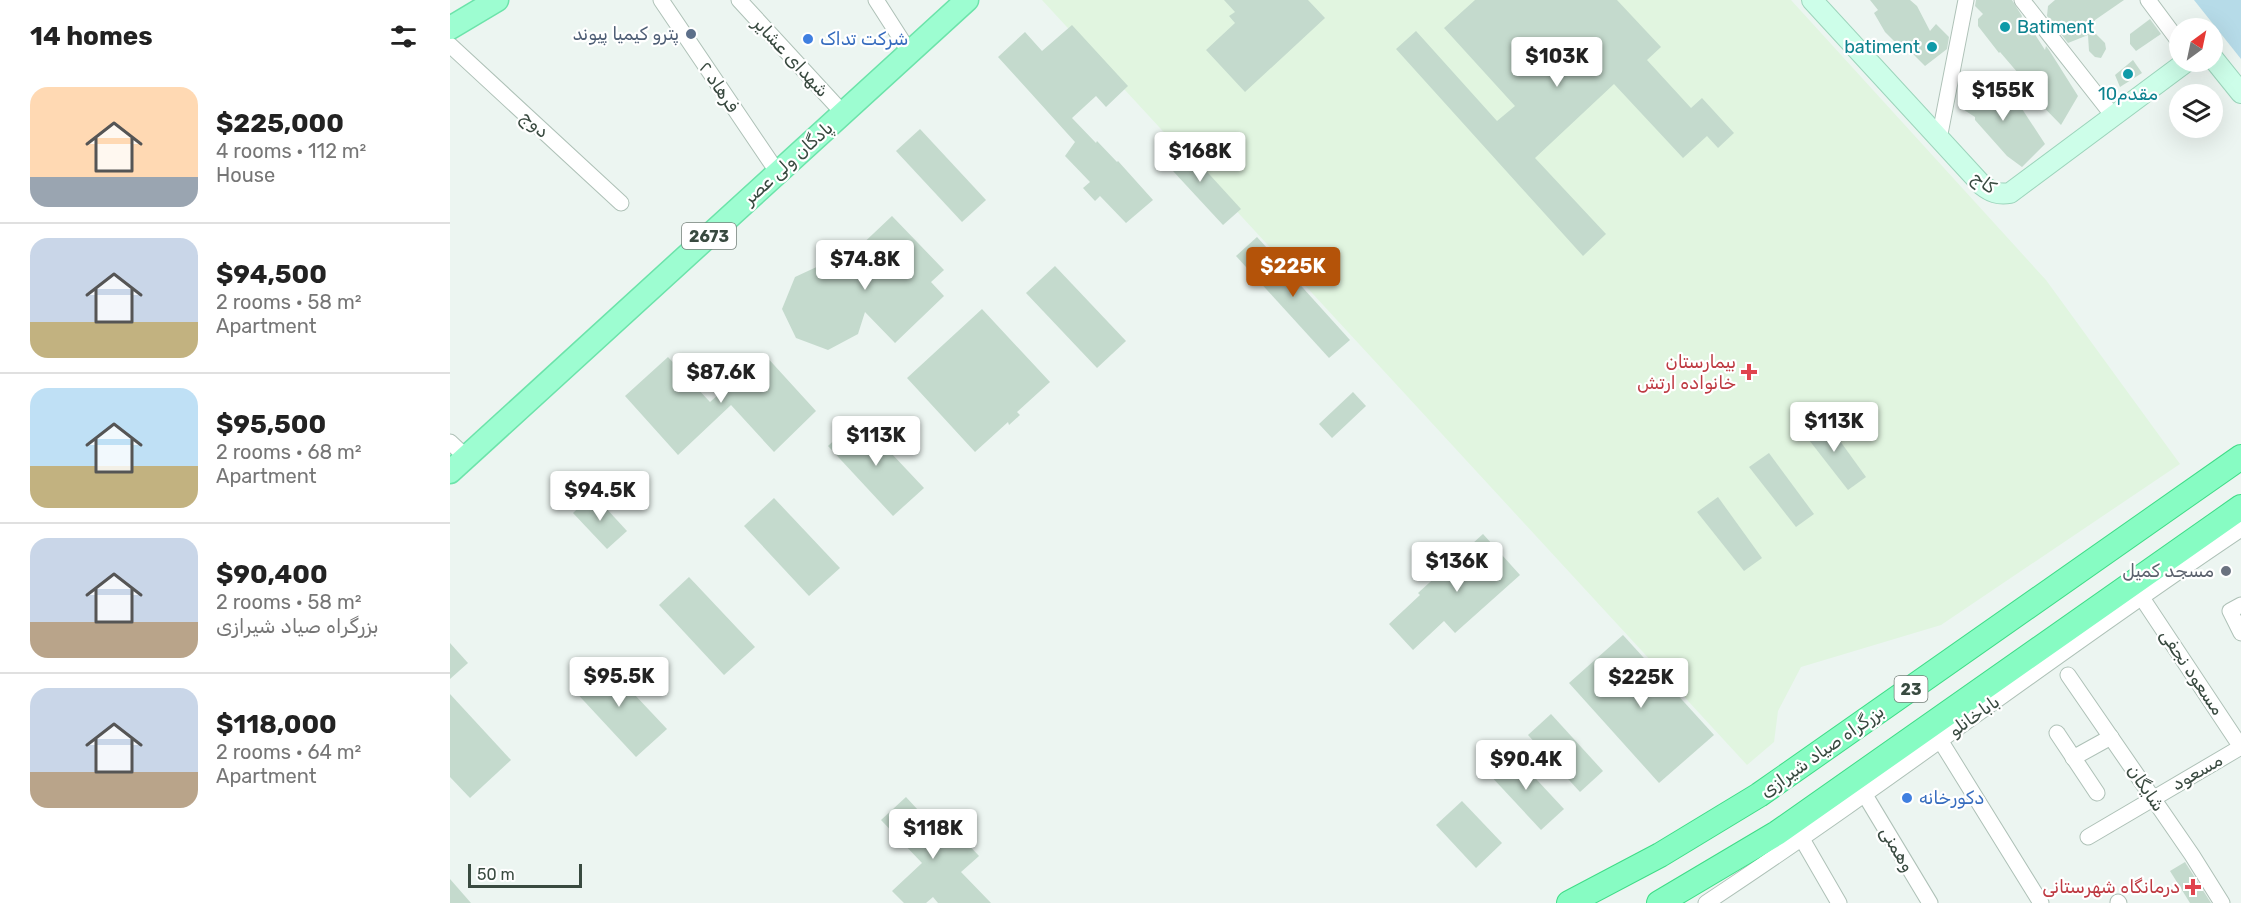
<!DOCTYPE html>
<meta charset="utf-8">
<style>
:root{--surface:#fff;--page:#f6f6f6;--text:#222;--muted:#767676;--line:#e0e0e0;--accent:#b45309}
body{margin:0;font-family:Rubik,Cairo,sans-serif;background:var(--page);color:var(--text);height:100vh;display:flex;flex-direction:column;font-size:22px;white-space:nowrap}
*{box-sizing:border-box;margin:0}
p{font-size:20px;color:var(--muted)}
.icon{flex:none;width:33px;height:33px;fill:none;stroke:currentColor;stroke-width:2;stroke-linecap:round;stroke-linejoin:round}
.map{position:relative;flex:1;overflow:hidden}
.drawer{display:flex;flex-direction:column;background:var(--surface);width:450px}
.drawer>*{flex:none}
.needle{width:39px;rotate:33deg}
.buttons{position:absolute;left:1719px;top:18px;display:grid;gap:12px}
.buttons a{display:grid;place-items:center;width:54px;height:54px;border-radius:50%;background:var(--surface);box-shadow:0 6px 24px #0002;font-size:30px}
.scale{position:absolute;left:18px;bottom:15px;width:114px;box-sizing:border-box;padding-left:6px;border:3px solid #394a40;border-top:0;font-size:16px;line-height:21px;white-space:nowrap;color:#394a40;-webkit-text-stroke:4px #fff;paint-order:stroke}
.price{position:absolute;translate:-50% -51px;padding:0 14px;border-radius:6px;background:#fff;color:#222;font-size:20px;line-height:39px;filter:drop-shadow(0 2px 3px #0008)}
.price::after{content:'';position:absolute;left:50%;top:36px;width:18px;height:14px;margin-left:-9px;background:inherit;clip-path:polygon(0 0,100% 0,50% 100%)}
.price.current{background:var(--accent);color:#fff}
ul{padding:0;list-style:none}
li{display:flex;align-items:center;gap:18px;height:150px;padding:0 30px}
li+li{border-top:2px solid var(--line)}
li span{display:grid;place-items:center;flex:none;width:168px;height:120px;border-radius:18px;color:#555}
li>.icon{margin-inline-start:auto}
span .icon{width:72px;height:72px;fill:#fffc;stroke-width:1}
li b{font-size:26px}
h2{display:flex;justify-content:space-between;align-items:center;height:72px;padding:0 30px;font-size:26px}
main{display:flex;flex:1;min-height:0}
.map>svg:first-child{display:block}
.medical{fill:#e1f5e0}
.green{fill:#b6dbe8}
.building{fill:#c4dacd}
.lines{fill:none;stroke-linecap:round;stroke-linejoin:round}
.minor-casing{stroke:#aec1b7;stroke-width:17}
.secondary-casing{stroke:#9cd4bb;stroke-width:22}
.primary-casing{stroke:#6ce3aa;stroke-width:25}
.trunk-casing{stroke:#3fdc87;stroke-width:26}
.minor{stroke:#fff;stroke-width:15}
.secondary{stroke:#cdfee9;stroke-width:20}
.primary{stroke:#9dfdd1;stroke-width:22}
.trunk{stroke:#87fcc3;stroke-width:24}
.culture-dot{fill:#0f9aa8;stroke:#fff;stroke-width:2}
.service-dot{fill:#5c6f8a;stroke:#fff;stroke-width:2}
.shop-dot{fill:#3f7fe0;stroke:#fff;stroke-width:2}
.health-dot{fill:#e0444e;stroke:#fff;stroke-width:2}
.worship-dot{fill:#6b7280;stroke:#fff;stroke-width:2}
.labels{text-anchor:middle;stroke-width:4.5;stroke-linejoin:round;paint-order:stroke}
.shield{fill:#fff;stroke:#748079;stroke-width:1.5}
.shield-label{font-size:16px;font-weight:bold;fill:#394a40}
.culture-label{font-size:18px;fill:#0d838f;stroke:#fff;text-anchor:start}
.service-label{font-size:18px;fill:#4e5e75;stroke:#fff;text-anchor:end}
.shop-label{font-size:18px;fill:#366cbe;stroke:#fff;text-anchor:start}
.street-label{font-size:18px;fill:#394a40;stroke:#fff}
.health-label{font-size:18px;fill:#be3a42;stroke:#fff;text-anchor:end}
.worship-label{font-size:18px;fill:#5b616d;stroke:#fff;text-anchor:end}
</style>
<main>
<section class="drawer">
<h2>14 homes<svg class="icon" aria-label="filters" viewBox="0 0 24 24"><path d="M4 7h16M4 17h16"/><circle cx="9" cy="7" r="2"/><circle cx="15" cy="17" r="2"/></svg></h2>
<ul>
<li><span style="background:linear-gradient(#ffd9b3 75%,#9aa5b1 0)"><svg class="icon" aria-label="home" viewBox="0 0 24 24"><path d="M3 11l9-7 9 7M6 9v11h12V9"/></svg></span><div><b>$225,000</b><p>4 rooms · 112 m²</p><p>House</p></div></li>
<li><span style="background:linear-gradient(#c9d6e8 70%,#c2b280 0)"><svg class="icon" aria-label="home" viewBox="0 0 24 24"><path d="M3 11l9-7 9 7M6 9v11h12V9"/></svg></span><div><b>$94,500</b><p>2 rooms · 58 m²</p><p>Apartment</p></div></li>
<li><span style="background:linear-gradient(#bfe0f5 65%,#c2b280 0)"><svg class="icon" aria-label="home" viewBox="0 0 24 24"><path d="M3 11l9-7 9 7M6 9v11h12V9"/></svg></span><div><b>$95,500</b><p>2 rooms · 68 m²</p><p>Apartment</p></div></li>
<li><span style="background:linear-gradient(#c9d6e8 70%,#b9a48a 0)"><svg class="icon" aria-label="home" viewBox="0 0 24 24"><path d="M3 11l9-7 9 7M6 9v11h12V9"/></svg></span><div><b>$90,400</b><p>2 rooms · 58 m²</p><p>بزرگراه صیاد شیرازی</p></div></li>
<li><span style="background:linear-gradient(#c9d6e8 70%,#b9a48a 0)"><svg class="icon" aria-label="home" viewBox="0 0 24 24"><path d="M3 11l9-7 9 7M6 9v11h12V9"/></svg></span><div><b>$118,000</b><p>2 rooms · 64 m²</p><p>Apartment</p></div></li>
</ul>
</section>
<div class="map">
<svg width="1791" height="903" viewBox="0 0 1791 903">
<rect width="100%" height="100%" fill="#ecf5f1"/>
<polygon class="medical" points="592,0 1341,0 1596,280 1730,464 1491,625 1351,667 1328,711 1324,742 1297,765"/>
<polygon class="green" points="1744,0 1791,0 1791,59 1748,5"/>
<g class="building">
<polygon points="774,0 858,0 875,18 795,92 756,50 785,23 779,16 785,12"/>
<polygon points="1025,0 1167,0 1211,47 1197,60 1241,108 1252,98 1284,133 1268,148 1257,136 1233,158 1164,84 1085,158 1156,234 1133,256 946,49 966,31 1047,121 1065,106 994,28"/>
<polygon points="1420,0 1460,0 1467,6 1480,31 1486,24 1499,37 1497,49 1475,66 1455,46 1452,49 1435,32 1424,13 1428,10"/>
<polygon points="1526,0 1562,0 1572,16 1566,31 1577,22 1595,50 1596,46 1599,50 1628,96 1611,125 1570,83 1574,80 1550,52 1549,53 1528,26 1528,19 1533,14 1525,6"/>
<polygon points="1605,0 1674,0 1645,20 1642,30 1655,43 1656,49 1651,58 1645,57 1639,51 1638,35 1618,43 1597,16 1598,6"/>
<polygon points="1700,19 1711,34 1686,51 1680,44 1680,34"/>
<polygon points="622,25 678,86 656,107 646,96 622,118 646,143 647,141 667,162 668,161 703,200 676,223 650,196 645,201 633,188 640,182 615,156 625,142 548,57 575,32 592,51"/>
<polygon points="1683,60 1692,73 1670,87 1665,75"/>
<polygon points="1528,81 1539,86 1541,84 1557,95 1561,92 1595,144 1572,167 1557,156 1525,120 1525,117 1508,106 1516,98 1514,94"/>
<polygon points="470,129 536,200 512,222 446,151"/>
<polygon points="728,140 791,209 773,225 710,157"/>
<polygon points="442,216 494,270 481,282 494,296 445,343 415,312 408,334 378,350 346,338 332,309 345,277 373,264 386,269"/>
<polygon points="807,237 900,340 879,358 786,256"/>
<polygon points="605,266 676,341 647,368 576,293"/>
<polygon points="532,309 600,382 567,412 570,415 559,425 558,422 525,452 457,378"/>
<polygon points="314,354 366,411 324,452 281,405 228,455 175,396 218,357 260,402"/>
<polygon points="903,392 916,406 882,438 869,424"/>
<polygon points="1372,416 1416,477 1398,490 1352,431"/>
<polygon points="408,418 474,488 443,516 378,446"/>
<polygon points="1319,453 1364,514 1346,527 1299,467"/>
<polygon points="143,494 177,531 157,549 123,513"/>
<polygon points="1268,497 1312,558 1294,571 1247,512"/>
<polygon points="324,498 390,568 359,596 294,526"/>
<polygon points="1033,534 1070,575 1005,633 994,621 963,650 939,624 970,595 968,593"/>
<polygon points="239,577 305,647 274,675 209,605"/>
<polygon points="1173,635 1264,735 1209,783 1119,683"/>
<polygon points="0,643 18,663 0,679"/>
<polygon points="151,659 217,729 186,757 121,687"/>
<polygon points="0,694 61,760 20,798 0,777"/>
<polygon points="1101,714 1153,771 1130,792 1078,735"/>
<polygon points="1061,752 1114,809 1091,830 1038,773"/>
<polygon points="456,797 491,835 501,826 529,856 511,872 541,903 488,903 483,897 476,903 454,903 442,891 472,863 431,820"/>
<polygon points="1012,801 1052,843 1026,868 986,825"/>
<polygon points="1735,862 1761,903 1740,903 1720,871"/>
<polygon points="0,879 21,903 0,903"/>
</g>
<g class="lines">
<g class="minor-casing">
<g id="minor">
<polyline points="211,0 328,173"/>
<polyline points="289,0 393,113"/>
<polyline points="426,0 460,53"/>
<polyline points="1572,0 1664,117"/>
<polyline points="1698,0 1730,43"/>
<polyline points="0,45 171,203"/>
<polyline points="1489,139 1516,0"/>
<polyline points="0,442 16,457"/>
<polyline points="1692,598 1791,747"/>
<polyline points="1791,633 1780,611 1791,605"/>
<polyline points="1618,675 1742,855 1772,903"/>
<polyline points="1607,733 1647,793"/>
<polyline points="1490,740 1591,903"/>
<polyline points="1623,758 1661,737"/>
<polyline points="1415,795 1480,903"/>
<polyline points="1638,837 1791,747"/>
<polyline points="1352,839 1389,903"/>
<polyline points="1668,902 1669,903"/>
<path d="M1256,903C1438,783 1610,650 1791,529"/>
</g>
</g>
<g class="secondary-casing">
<g id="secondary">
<path d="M1362,0L1532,185C1541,192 1548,195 1560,193L1736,62"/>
<polyline points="1762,57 1791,93"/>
</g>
</g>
<g class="primary-casing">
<g id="primary">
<polyline points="0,28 47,0"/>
<polyline points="0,472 517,0"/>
</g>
</g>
<g class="trunk-casing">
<g id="trunk">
<polyline points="1119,903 1210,855 1309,795 1791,457"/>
<polyline points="1209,903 1327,833 1791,507"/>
</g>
</g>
<use href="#minor" class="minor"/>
<use href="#secondary" class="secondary"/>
<use href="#primary" class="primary"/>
<use href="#trunk" class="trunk"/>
</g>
<g class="culture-dot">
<circle cx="1555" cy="27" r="6"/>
<circle cx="1482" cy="47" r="6"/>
<circle cx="1678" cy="74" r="6"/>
</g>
<circle class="service-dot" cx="241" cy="34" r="6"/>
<g class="shop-dot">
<circle cx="358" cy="39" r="6"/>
<circle cx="1457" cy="798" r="6"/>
</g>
<g class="health-dot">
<path d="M1296 363h6v6h6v6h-6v6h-6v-6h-6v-6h6z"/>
<path d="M1740 878h6v6h6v6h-6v6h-6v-6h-6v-6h6z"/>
</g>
<circle class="worship-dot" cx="1776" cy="571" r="6"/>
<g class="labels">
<g class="shield">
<rect x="232" y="223" width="54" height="26" rx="4.5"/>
<rect x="1444.5" y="676" width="33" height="26" rx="4.5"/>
</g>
<g class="shield-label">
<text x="259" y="242">2673</text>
<text x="1461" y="695">23</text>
</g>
<g class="culture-label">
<text x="1567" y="33">Batiment</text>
<text x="1470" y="53" text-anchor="end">batiment</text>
<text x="1678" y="100" text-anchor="middle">10مقدم</text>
</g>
<g class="service-label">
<text x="229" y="40">پترو کیمیا پیوند</text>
</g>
<g class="shop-label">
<text x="370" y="45">شرکت تداک</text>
<text x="1469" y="804">دکورخانه</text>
</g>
<g class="street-label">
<text transform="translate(341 57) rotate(47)" y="6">شهدای عشایر</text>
<text transform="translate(269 87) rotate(56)" y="6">فرهاد ۲</text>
<text transform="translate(85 124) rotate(43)" y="6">دوج</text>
<text transform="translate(338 163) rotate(-42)" y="6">پادگان ولی عصر</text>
<text transform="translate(1534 182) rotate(37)" y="6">کاج</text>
<text transform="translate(1742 672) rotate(56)" y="6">مسعود نجفی</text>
<text transform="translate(1524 716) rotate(-35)" y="6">باباخانلو</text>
<text transform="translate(1372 751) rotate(-35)" y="6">بزرگراه صیاد شیرازی</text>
<text transform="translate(1747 772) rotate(-30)" y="6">مسعود</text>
<text transform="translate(1696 788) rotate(56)" y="6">شایگان</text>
<text transform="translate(1447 849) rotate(59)" y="6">وهمنی</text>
</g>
<g class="health-label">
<text x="1286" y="368">بیمارستان<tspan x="1286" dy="21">خانواده ارتش</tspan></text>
<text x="1730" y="893">درمانگاه شهرستانی</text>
</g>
<g class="worship-label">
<text x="1764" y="577">مسجد کمیل</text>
</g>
</g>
</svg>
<div class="buttons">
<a><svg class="needle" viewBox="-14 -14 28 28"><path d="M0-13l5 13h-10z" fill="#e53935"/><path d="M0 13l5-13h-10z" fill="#767676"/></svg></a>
<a><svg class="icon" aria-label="layers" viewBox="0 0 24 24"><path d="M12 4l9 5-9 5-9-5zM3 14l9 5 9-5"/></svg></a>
</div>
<div class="scale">50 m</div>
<b class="price" style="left:1107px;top:88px">$103K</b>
<b class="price" style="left:1553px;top:122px">$155K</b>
<b class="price" style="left:750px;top:183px">$168K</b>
<b class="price" style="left:415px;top:291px">$74.8K</b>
<b class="price current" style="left:843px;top:298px">$225K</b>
<b class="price" style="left:271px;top:404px">$87.6K</b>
<b class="price" style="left:1384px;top:453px">$113K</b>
<b class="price" style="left:426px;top:467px">$113K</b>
<b class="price" style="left:150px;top:522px">$94.5K</b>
<b class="price" style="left:1007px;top:593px">$136K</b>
<b class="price" style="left:169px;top:708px">$95.5K</b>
<b class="price" style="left:1191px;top:709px">$225K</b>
<b class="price" style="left:1076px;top:791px">$90.4K</b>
<b class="price" style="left:483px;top:860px">$118K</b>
</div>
</main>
